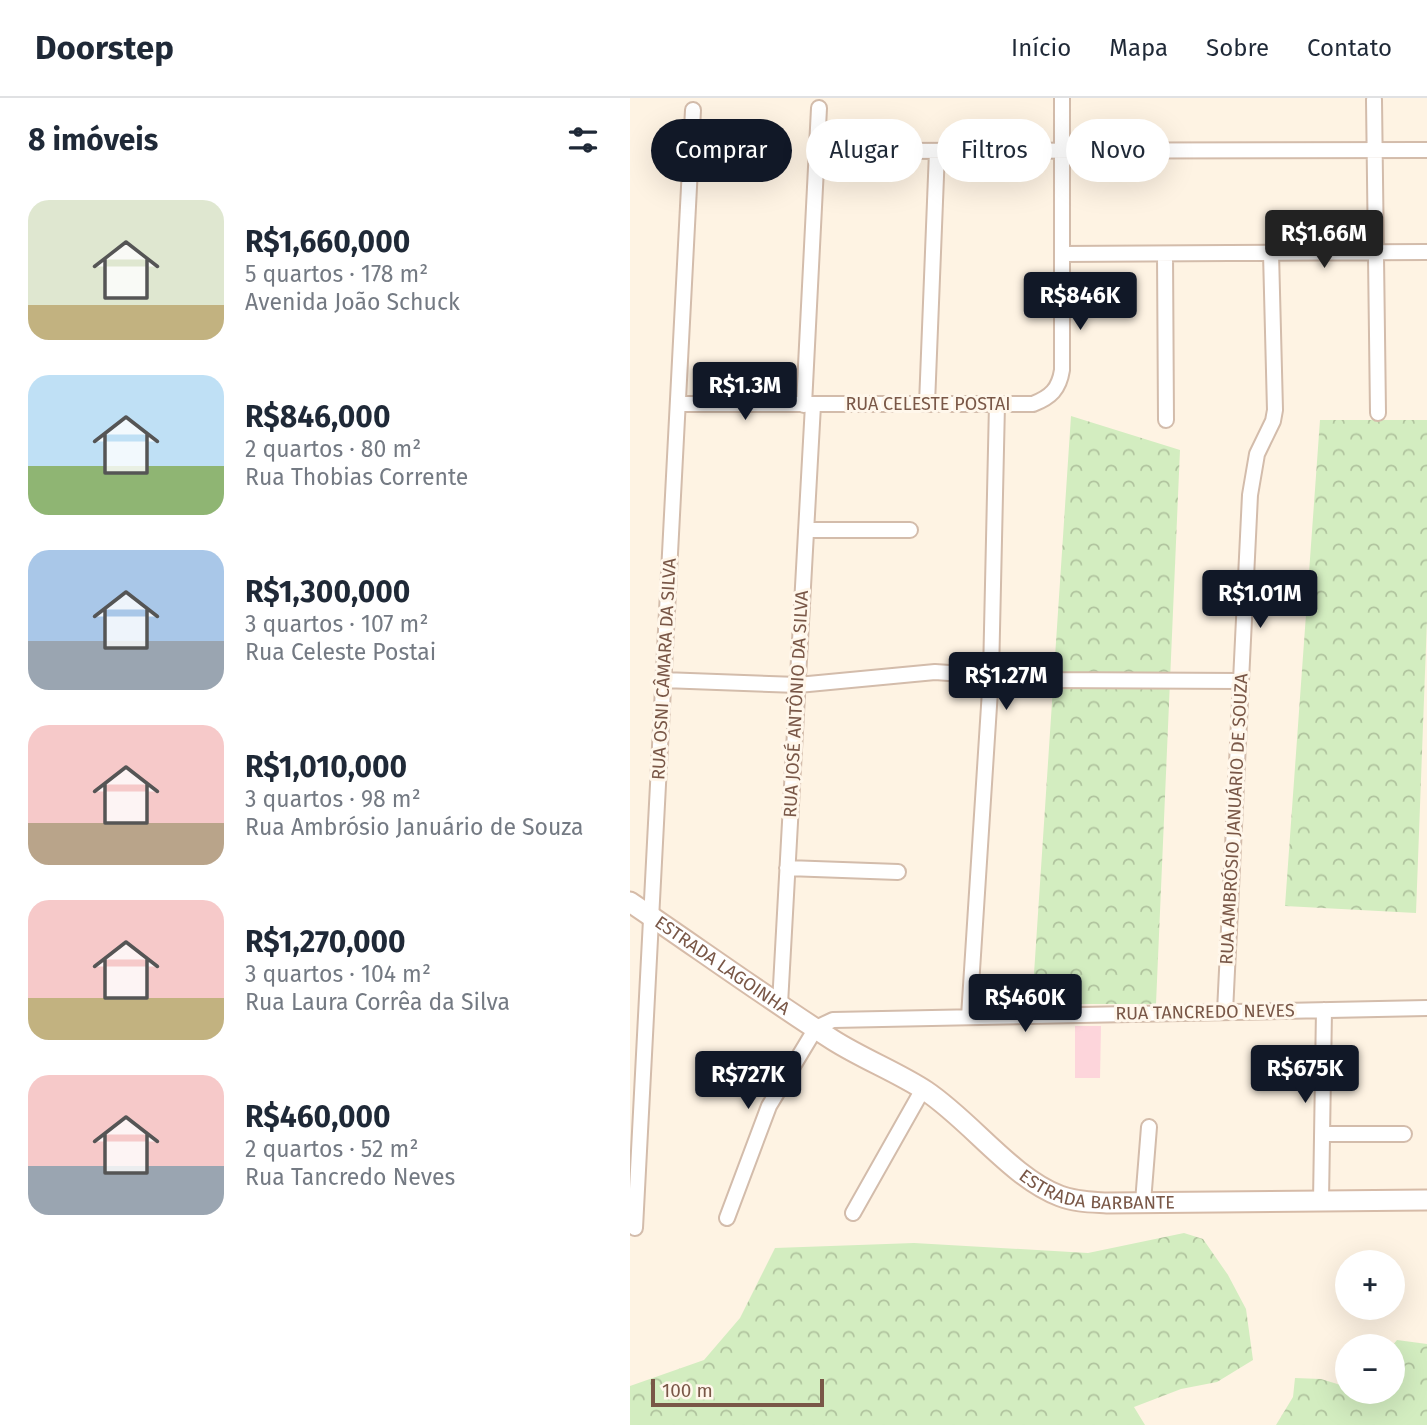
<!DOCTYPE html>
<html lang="pt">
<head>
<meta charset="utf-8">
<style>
  body { margin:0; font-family:"Fira Sans",sans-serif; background:#f6f6f7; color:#1f2937; height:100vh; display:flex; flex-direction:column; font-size:26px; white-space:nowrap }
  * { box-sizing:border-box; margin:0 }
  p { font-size:23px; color:#747a83 }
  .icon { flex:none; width:38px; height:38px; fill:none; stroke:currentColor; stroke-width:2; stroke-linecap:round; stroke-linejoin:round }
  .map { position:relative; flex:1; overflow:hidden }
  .sheet { display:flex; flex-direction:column; background:#fff; width:630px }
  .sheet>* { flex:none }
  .banner { position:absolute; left:21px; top:21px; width:665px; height:63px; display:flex; gap:14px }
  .controls { position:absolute; left:705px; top:1152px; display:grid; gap:14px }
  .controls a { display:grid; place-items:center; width:70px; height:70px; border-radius:50%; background:#fff; box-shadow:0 7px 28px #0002; font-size:35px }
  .scale { position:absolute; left:21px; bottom:18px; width:173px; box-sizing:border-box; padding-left:7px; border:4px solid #795747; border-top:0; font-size:19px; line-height:24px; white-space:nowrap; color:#795747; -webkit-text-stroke:5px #fff7eb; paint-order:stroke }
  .price { position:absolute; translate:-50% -60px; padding:0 16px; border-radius:7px; background:#111827; color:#fff; font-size:23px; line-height:46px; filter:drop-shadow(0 2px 4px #0008) }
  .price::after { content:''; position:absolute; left:50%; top:42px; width:21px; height:16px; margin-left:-10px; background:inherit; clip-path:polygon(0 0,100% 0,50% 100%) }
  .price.active { background:#222; color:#fff }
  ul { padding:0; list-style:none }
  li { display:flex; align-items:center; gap:21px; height:175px; padding:0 28px }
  li span { display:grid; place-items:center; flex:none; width:196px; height:140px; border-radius:21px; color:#555 }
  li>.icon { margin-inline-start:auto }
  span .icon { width:84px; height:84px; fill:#fffc; stroke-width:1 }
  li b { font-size:30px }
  h2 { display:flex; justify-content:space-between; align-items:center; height:84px; padding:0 28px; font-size:30px }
  .chip { padding:0 24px; border-radius:32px; background:#fff; box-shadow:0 7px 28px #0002; font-size:24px; line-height:63px }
  .chip.active { background:#111827; color:#fff }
  header { display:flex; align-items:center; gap:42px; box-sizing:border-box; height:98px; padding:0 35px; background:#fff; border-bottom:2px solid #e0e1e3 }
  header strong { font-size:33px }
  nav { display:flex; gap:38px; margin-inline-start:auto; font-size:24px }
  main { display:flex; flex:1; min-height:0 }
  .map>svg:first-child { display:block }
  .medical { fill:#fdd5db }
  .forest { fill:url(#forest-crowns) }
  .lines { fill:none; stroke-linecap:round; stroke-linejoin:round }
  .minor-casing { stroke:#d3bcab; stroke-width:18 }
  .secondary-casing { stroke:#d6bba8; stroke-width:23 }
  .minor { stroke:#fff; stroke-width:14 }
  .secondary { stroke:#fff; stroke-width:19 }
  .labels { text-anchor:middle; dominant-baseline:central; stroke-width:6; stroke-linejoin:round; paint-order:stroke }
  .street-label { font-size:18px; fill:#795747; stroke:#fff7eb }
</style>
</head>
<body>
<header>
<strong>Doorstep</strong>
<nav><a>Início</a><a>Mapa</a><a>Sobre</a><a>Contato</a></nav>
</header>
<main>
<section class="sheet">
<h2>8 imóveis<svg class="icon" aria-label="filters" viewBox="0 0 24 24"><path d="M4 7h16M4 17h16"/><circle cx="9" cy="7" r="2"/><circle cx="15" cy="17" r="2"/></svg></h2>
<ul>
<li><span style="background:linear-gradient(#dfe7d0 75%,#c2b280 0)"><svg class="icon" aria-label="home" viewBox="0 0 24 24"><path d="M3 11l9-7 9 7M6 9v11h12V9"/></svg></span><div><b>R$1,660,000</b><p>5 quartos · 178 m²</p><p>Avenida João Schuck</p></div></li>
<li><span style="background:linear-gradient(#bfe0f5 65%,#8fb573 0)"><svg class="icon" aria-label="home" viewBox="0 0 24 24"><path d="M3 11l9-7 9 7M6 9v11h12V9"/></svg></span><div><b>R$846,000</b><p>2 quartos · 80 m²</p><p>Rua Thobias Corrente</p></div></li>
<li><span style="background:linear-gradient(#a9c7e8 65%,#9aa5b1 0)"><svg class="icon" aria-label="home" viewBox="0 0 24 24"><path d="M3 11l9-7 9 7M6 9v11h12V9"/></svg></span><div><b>R$1,300,000</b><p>3 quartos · 107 m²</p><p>Rua Celeste Postai</p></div></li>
<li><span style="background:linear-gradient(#f6c9c9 70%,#b9a48a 0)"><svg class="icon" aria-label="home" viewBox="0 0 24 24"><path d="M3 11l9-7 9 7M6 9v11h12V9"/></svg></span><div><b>R$1,010,000</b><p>3 quartos · 98 m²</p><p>Rua Ambrósio Januário de Souza</p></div></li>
<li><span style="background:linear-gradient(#f6c9c9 70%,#c2b280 0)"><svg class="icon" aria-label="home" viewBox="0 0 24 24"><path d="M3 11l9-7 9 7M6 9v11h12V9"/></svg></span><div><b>R$1,270,000</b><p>3 quartos · 104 m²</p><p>Rua Laura Corrêa da Silva</p></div></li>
<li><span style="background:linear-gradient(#f6c9c9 65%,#9aa5b1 0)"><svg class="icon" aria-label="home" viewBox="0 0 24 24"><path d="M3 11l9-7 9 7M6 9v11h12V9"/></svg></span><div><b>R$460,000</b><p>2 quartos · 52 m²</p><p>Rua Tancredo Neves</p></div></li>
</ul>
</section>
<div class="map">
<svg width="797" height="1327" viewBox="0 0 797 1327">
  <defs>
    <pattern id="forest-crowns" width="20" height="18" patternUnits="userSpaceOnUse" patternTransform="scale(1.75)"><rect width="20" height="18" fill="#d3edc0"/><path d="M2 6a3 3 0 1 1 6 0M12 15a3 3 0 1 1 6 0" fill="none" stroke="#b0c39e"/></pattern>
  </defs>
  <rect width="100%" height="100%" fill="#fef3e3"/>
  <path class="medical" d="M445,928h26l-1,52h-25z"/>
  <path class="forest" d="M441,318l109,34 -24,554h-124z
    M690,322h107v199l-11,294 -131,-7z
    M554,1135l19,6 25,36 18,34 7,51 -36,22 -36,7 -47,18 11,18h-515v-39l74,-26 36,-42 35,-70 139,-5 174,10z
    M767,1242l30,4v81h-151l17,-28 2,-19 26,1 26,8 1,4h45l-1,-45z"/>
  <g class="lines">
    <defs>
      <path id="minor" d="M744,2l4,313
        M187,53l610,-1
        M432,156l365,-2
        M535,156l1,166
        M48,306h355c18,-7 26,-15 29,-34v-272
        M297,306l10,-253
        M174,307l15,-297
        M176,432h104
        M33,582l135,5 137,-13 113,8 192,1
        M157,770l111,4
        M150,906l33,-599
        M595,914l25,-517 7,-41 16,-33 2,-11 -4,-157
        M339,919l22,-342 6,-271
        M692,1036h82
        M691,1103l3,-191
        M513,1104l6,-75
        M223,1115l70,-124
        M97,1120l42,-112 47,-78 17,-8 594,-12
        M5,1130l58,-1118"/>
      <g id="secondary">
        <path id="s1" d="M0,804c68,46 134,94 203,138 30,19 64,32 93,51 45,30 86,87 134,105 15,6 31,6 47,7l320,-3"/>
      </g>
    </defs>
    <use href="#minor" class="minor-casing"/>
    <use href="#secondary" class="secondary-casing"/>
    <use href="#minor" class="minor"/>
    <use href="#secondary" class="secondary"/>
  </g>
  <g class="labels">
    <g class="street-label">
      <text x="298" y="306">RUA CELESTE POSTAI</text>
      <text transform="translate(34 571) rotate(-87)">RUA OSNI CÂMARA DA SILVA</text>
      <text transform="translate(166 606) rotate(-87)">RUA JOSÉ ANTÔNIO DA SILVA</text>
      <text transform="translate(604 721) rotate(-87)">RUA AMBRÓSIO JANUÁRIO DE SOUZA</text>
      <text stroke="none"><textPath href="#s1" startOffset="112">ESTRADA LAGOINHA</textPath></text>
      <text transform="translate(575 914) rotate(-1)">RUA TANCREDO NEVES</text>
      <text stroke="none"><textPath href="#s1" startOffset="558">ESTRADA BARBANTE</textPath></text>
    </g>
  </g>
</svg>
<div class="controls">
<a>+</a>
<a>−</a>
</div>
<div class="scale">100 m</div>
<b class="price active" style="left:694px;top:172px">R$1.66M</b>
<b class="price" style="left:450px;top:234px">R$846K</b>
<b class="price" style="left:115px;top:324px">R$1.3M</b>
<b class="price" style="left:630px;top:532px">R$1.01M</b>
<b class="price" style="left:376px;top:614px">R$1.27M</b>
<b class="price" style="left:395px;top:936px">R$460K</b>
<b class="price" style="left:675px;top:1007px">R$675K</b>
<b class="price" style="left:118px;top:1013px">R$727K</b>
<div class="banner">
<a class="chip active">Comprar</a>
<a class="chip">Alugar</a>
<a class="chip">Filtros</a>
<a class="chip">Novo</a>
</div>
</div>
</main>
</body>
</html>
